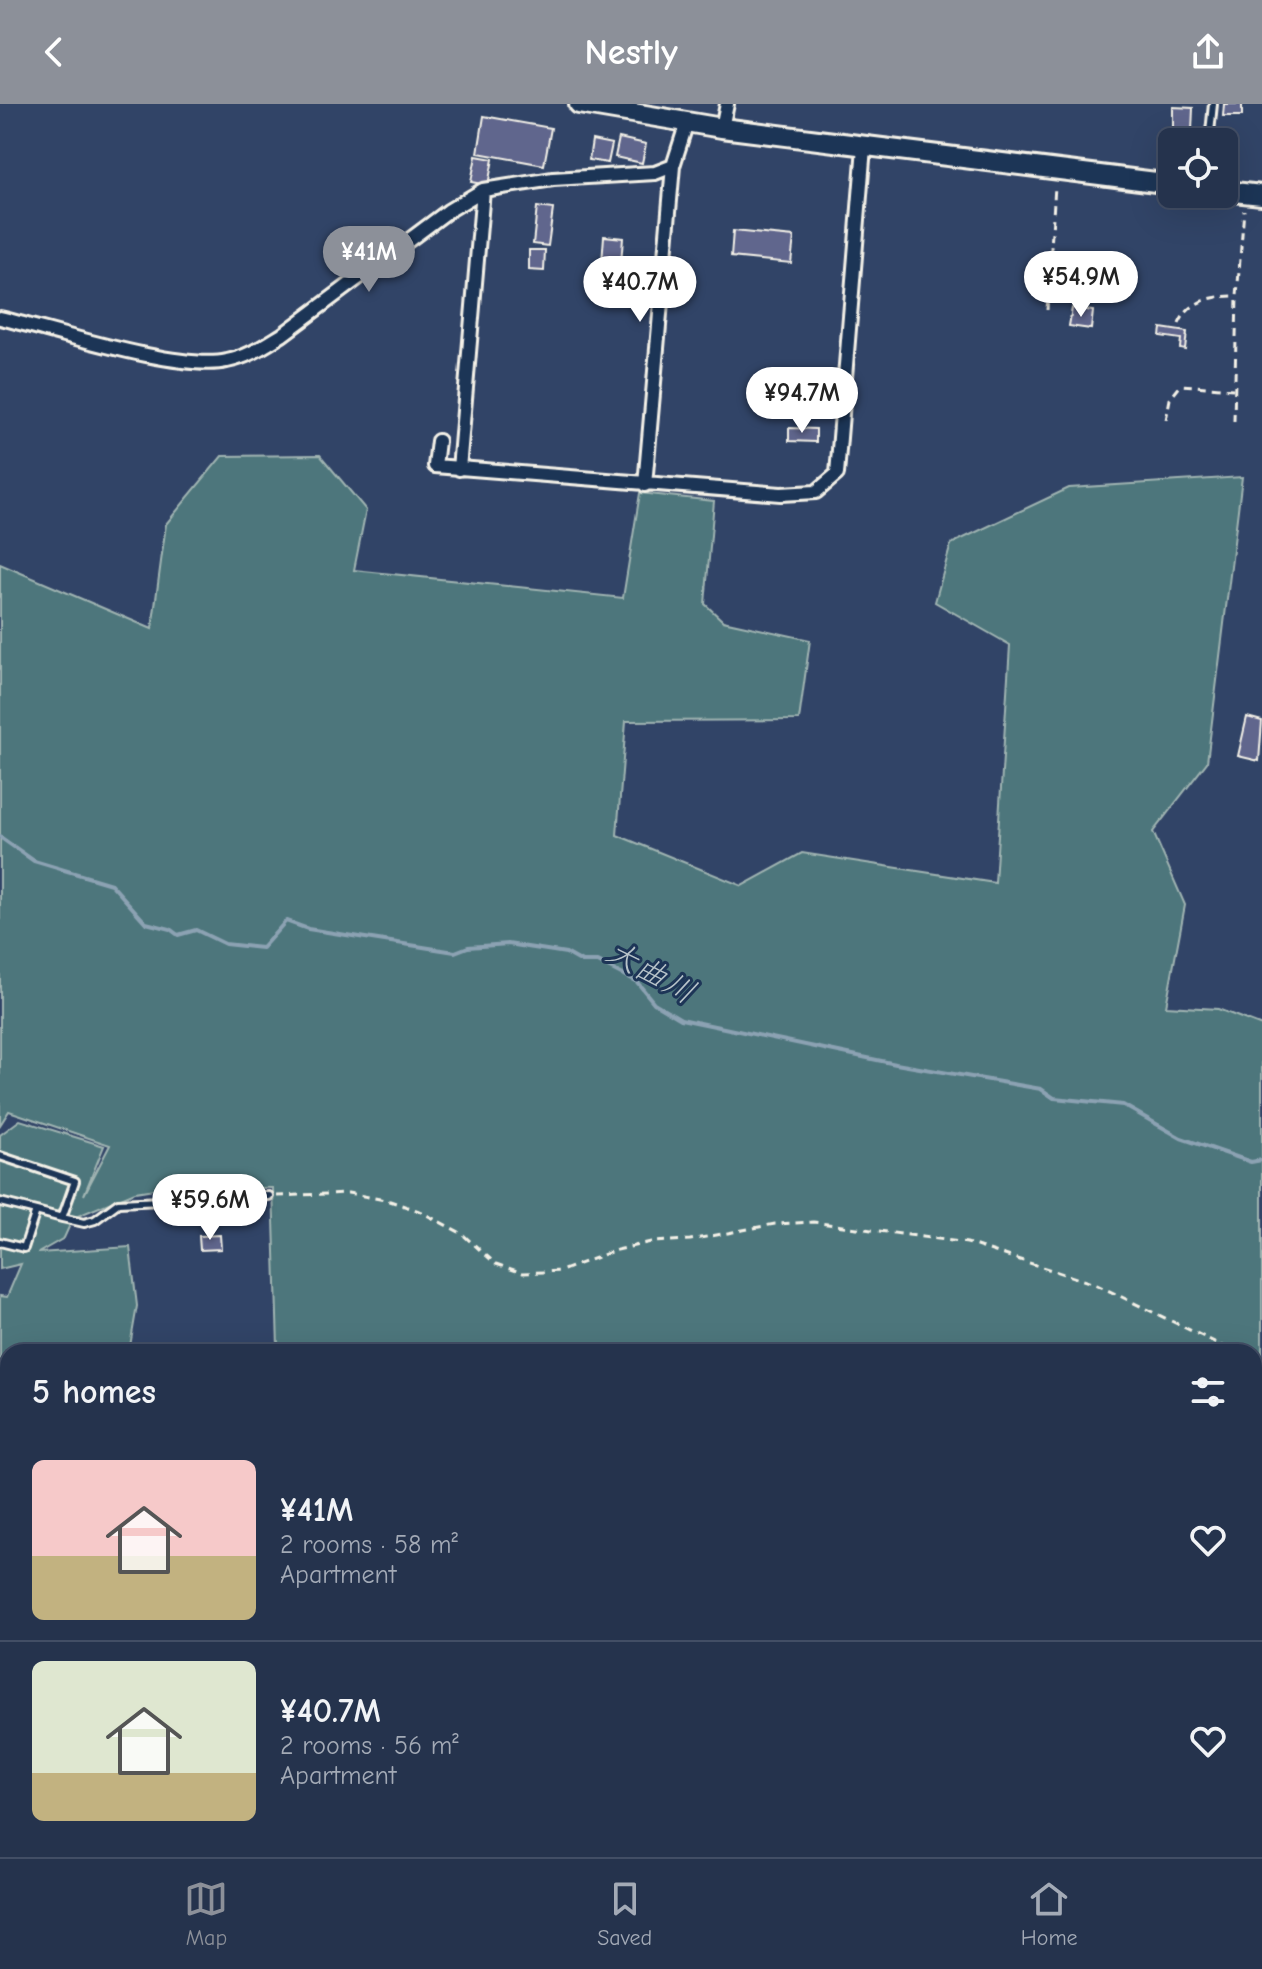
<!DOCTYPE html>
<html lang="en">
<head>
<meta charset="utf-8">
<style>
  body { margin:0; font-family:"Comic Neue","Klee One",sans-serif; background:#2d3b54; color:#f1f3f6; height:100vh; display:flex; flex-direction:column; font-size:30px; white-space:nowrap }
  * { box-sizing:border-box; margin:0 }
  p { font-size:26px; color:#a3aab6 }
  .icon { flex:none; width:44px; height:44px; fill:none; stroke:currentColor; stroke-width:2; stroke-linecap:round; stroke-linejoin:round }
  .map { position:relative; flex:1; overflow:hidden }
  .drawer { position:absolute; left:0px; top:1240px; width:1262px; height:514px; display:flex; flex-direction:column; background:#25334d; border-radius:24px 24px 0 0; box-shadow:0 8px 32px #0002,0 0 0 2px #424e65 }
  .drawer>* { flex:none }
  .buttons { position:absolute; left:1158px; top:24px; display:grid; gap:16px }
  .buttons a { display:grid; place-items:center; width:80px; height:80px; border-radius:12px; background:#25334d; box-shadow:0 8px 32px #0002,0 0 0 2px #424e65; font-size:40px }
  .price { position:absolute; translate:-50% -68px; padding:0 18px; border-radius:28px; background:#fff; color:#222; font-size:26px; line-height:52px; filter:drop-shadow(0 2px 4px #0008) }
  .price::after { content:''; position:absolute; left:50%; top:48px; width:24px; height:18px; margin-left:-12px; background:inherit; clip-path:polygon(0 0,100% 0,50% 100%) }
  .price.selected { background:#8c9099; color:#fff }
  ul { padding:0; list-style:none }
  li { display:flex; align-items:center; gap:24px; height:200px; padding:0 32px }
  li+li { border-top:2px solid #424e65 }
  li span { display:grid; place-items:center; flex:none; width:224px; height:160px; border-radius:12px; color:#555 }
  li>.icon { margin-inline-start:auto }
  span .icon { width:96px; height:96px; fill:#fffc; stroke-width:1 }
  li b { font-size:34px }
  h2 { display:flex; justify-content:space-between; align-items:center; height:96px; padding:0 32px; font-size:34px }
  header { display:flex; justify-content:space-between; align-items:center; height:104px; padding:0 32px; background:#8c9099; color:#fff; font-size:36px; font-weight:700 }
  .tab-bar { display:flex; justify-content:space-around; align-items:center; height:112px; border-top:2px solid #424e65; background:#25334d; font-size:22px; color:#a3aab6 }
  .tab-bar a { display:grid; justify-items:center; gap:4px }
  .tab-bar .selected { color:#8c9099 }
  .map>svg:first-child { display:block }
  .green { fill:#4d767b; stroke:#a0b4b2; stroke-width:2 }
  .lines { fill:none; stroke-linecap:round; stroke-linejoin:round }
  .stream { stroke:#8ca2b3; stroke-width:4 }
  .building { fill:#60668d; stroke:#f4f1e8; stroke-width:2 }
  .lane-casing { stroke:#f4f1e8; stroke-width:12 }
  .street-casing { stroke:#f4f1e8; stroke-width:18 }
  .secondary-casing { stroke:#f4f1e8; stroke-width:24 }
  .path { stroke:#f4f1e8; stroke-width:3; stroke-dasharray:8 6; stroke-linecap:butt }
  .lane { stroke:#1d3557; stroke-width:6 }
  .street { stroke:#1d3557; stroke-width:12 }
  .secondary { stroke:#1d3557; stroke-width:18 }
  .labels { text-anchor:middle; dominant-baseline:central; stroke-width:6; stroke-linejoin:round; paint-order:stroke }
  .water-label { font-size:32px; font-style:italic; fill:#b7c3c9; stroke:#1d3557 }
</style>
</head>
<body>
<header><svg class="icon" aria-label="back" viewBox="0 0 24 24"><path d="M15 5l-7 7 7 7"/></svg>Nestly<svg class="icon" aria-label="share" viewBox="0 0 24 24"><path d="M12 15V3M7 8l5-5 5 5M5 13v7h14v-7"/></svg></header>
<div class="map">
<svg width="1262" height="1753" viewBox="0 0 1262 1753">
  <rect width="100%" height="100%" fill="#314467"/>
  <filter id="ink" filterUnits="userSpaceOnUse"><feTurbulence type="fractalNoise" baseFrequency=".0125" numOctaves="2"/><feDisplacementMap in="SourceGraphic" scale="16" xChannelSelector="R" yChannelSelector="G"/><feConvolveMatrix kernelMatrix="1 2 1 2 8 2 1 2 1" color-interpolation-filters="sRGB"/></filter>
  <g filter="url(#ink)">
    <path class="green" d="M320,351l46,55 -12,60 269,28 17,-105 74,8 -9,103 18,17 87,19 -11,80 -173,1 -9,114 125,51 60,-33 193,30 15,-238 -75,-43 16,-58 118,-56 173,-11 -35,285 -54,70 32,73 -19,101 52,3 44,17v824l-8,-3v-495h-1002l26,-5 -5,-159 -106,-1 -32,5 -62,26 -9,20 -26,15 92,-6 7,59 -8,46h-121v498h601l1,7h-610v-561l7,1 14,-33 -21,5v-134l20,-15 84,26 -20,49 26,-50 -101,-34 -9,14v-561l152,65 14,-105 56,-68z
      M847,1746h224c-49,7 -174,7 -224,0z"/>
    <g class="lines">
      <path class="stream" d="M0,733l34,24 77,23 35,39 24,6 8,6 18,-5 29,14 37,4 24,-27 22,8 147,23 13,-5 40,-3 58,9 16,9h16l39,20 17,21 27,16 215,45 145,25 13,9 69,7 58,33 70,24 11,-2"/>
    </g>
    <path class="building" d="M1224,0h18v12h-19z
      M1173,3l20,1 -1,23h-19z
      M484,12l67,12 -7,37 -66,-12z
      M619,34l27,6 -4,19 -27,-6z
      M1171,35l20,3h-19v24l-11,-1 1,-18 8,1z
      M592,36l20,4 -4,19 -19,-3z
      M476,52l17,3 -5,26 -17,-3z
      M537,103l16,2 -5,37 -15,-2z
      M733,127l61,6 -3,26 -60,-6z
      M604,132l19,2 -2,26 -19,-1z
      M529,146h16l-1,21 -15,-1z
      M1072,204l21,3 -2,18 -22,-3z
      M1161,224l26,4 -2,17 -5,-1 1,-9 -21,-3z
      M789,324l27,1v13l-27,-1z
      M1247,613l15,4 -3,40 -21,-5z
      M220,1131l1,14 -21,1 -1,-14z"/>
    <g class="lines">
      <defs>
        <path id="lane" d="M1209,38l4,-38
          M0,1052l75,25 -13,37 -26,-7 -12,37 -24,-6
          M0,1098l36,9
          M62,1114l22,5 11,-3 23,-17 151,-7"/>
        <path id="street" d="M722,24l5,-24
          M0,214c52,12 180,54 227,43 21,-4 37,-15 55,-26l166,-124 35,-21 70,-11 102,-6 18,-7 14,-44
          M438,337l-3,25 346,28 35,-2 21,-18 27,-327
          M459,365l24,-279
          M645,381l28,-319"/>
        <path id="secondary" d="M579,0l143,24 450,56
          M1224,87l38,4"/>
      </defs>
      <use href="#lane" class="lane-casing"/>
      <use href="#street" class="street-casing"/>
      <use href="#secondary" class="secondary-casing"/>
      <path class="path" d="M1047,206l8,-124
        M1179,220c10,-23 32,-28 56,-28
        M1166,316l4,-21 11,-14 52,4
        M1234,317l3,-125 7,-86
        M277,1092l71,-3 42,8 29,10 42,22 35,31 27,9 38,-2 52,-20 38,-9 39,-2 85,-16 38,-2 154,21 128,41 140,68
        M1254,1258l8,4"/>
      <use href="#lane" class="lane"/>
      <use href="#street" class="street"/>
      <use href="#secondary" class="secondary"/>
    </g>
  </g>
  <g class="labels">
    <g class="water-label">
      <text transform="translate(651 868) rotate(29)">大曲川</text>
    </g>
  </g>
</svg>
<div class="buttons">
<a><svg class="icon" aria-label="locate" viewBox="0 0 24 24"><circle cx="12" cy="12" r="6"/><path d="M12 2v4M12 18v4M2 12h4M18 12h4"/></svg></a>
</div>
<b class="price selected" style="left:369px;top:190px">¥41M</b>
<b class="price" style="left:1081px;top:215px">¥54.9M</b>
<b class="price" style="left:640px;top:220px">¥40.7M</b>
<b class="price" style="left:802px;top:331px">¥94.7M</b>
<b class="price" style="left:210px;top:1138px">¥59.6M</b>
<section class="drawer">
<h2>5 homes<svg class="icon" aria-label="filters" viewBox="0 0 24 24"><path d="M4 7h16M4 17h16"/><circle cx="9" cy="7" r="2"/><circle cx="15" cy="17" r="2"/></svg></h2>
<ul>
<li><span style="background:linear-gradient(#f6c9c9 60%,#c2b280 0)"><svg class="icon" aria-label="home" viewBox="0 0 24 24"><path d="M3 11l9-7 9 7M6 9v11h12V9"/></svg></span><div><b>¥41M</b><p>2 rooms · 58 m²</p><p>Apartment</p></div><svg class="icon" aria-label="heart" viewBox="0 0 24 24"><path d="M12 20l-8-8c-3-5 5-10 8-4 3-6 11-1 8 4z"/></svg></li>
<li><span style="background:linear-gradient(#dfe7d0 70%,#c2b280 0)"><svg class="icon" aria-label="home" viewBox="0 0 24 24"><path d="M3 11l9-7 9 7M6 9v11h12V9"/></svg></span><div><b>¥40.7M</b><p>2 rooms · 56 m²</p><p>Apartment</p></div><svg class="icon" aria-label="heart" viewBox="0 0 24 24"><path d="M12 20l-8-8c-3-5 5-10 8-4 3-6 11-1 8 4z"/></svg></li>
</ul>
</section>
</div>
<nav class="tab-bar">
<a class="selected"><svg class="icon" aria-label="map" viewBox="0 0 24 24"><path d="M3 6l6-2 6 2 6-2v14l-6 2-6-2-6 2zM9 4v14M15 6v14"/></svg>Map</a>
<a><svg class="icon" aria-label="saved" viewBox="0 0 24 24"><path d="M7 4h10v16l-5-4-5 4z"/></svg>Saved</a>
<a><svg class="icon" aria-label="home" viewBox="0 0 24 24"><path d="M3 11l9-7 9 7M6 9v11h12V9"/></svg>Home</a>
</nav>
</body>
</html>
